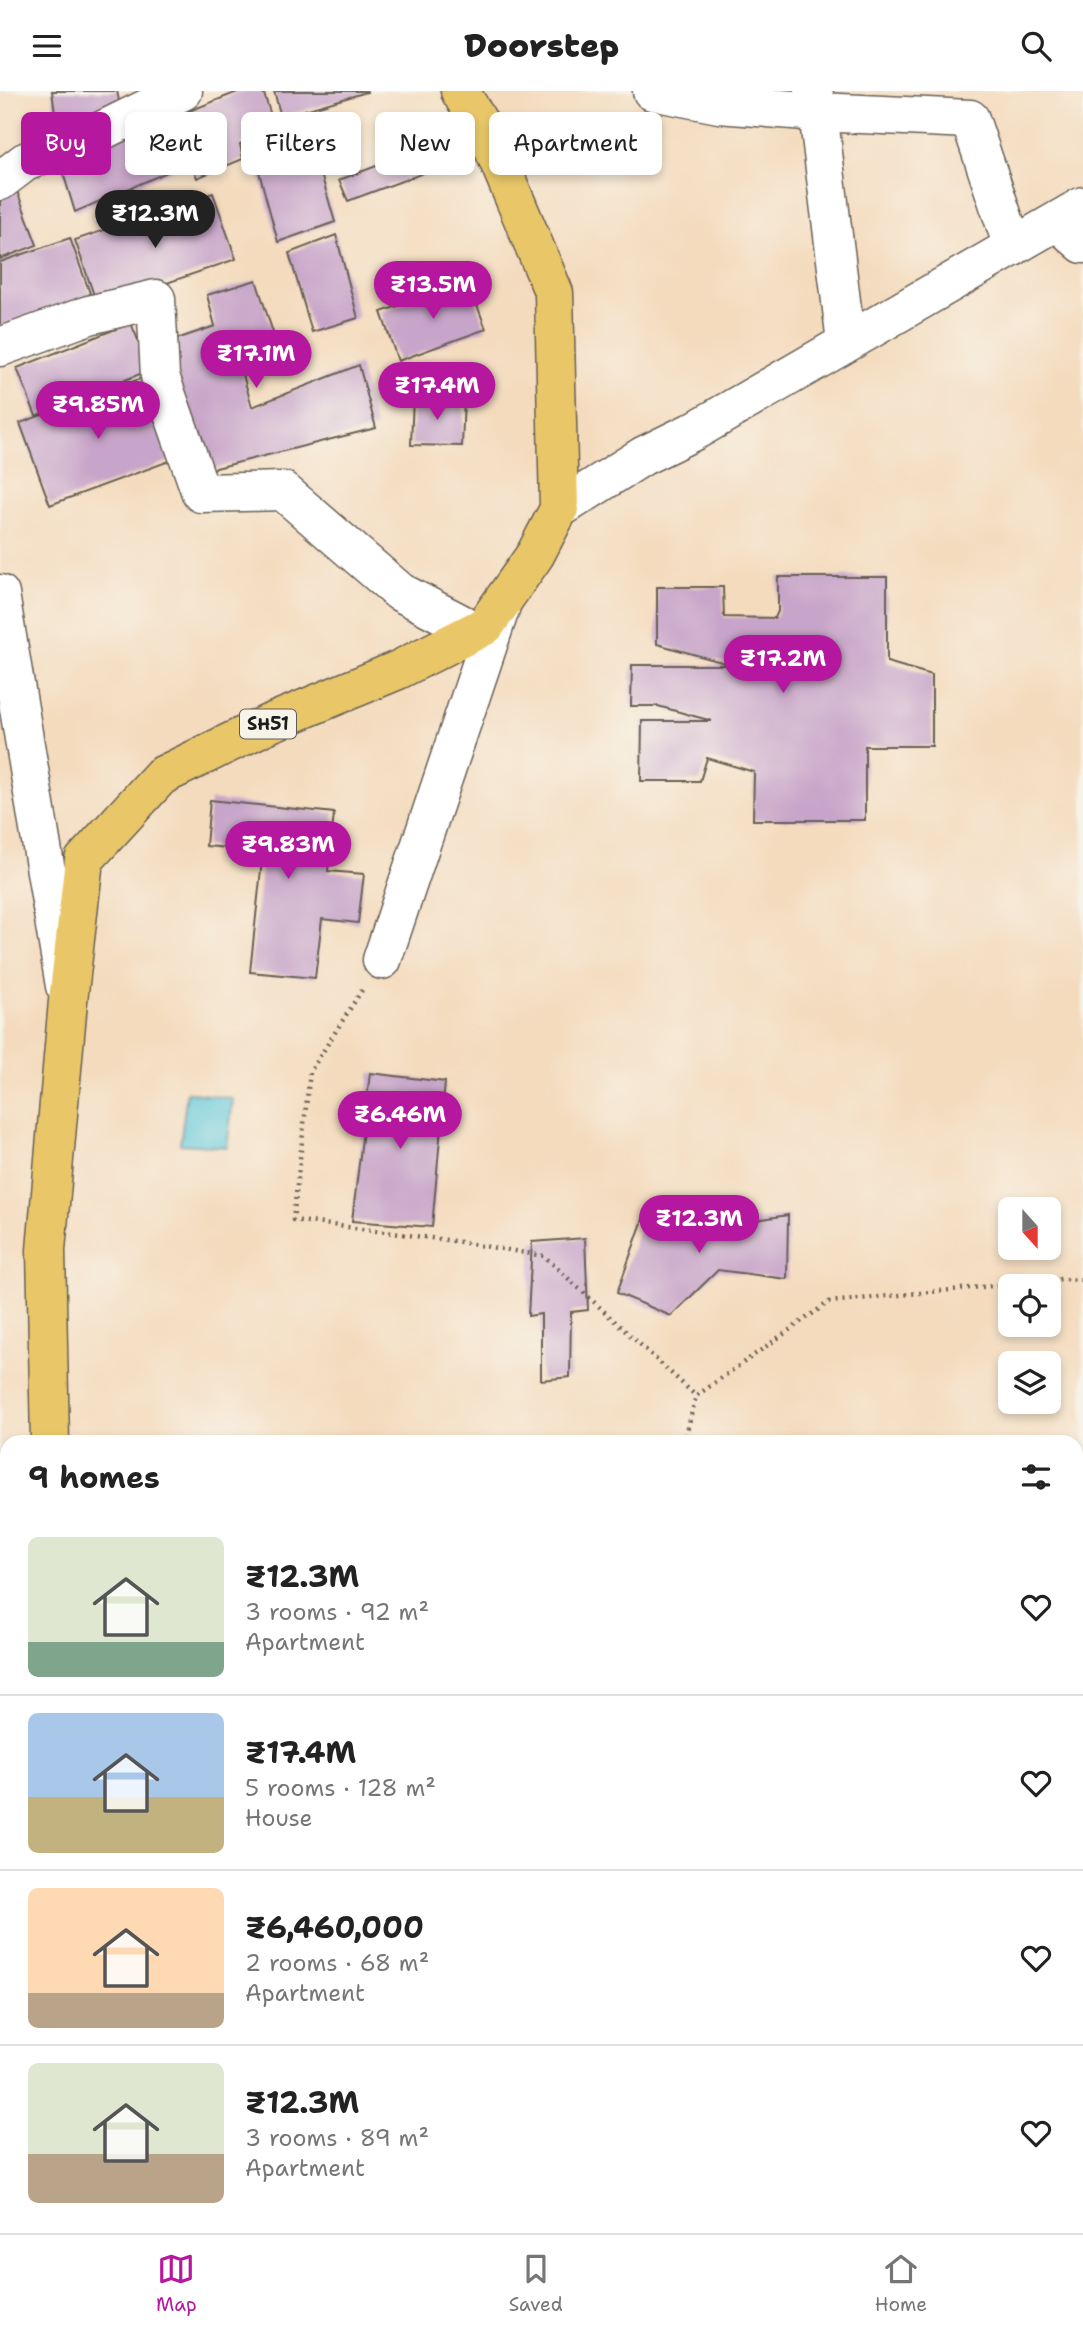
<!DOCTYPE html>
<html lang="en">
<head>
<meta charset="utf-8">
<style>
  body { margin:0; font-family:"Shantell Sans",sans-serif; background:#f6f6f6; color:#222; height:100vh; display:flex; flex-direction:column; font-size:26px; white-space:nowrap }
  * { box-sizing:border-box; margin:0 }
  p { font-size:23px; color:#767676 }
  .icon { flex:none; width:38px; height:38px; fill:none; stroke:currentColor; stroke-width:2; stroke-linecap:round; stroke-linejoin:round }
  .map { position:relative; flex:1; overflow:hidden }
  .sheet { position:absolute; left:0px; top:1344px; width:1083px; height:798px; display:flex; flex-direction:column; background:#fff; border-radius:21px 21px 0 0; box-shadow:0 4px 10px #0003 }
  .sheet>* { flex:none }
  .guide { position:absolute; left:21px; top:21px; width:700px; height:63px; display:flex; gap:14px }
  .needle { width:46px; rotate:159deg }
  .controls { position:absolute; left:998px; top:1106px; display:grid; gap:14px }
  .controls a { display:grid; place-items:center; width:63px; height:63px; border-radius:10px; background:#fff; box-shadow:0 4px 10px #0003; font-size:35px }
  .price { position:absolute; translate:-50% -60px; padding:0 16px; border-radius:24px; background:#b5179e; color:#fff; font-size:23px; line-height:46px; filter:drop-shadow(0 2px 4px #0008) }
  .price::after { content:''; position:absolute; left:50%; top:42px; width:21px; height:16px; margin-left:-10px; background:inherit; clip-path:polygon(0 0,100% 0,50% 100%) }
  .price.selected { background:#222; color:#fff }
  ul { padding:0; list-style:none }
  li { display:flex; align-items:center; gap:21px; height:175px; padding:0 28px }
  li+li { border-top:2px solid #e0e0e0 }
  li span { display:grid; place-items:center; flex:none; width:196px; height:140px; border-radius:10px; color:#555 }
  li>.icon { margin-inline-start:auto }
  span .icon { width:84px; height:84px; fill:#fffc; stroke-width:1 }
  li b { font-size:30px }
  h2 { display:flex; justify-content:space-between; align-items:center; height:84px; padding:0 28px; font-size:30px }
  .chip { padding:0 24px; border-radius:10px; background:#fff; box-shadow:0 4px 10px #0003; font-size:24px; line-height:63px }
  .chip.selected { background:#b5179e; color:#fff }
  header { display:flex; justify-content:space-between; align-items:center; height:91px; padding:0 28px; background:#fff; font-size:32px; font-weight:800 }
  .tab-bar { display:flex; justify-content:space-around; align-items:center; height:98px; border-top:2px solid #e0e0e0; background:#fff; font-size:19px; color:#767676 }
  .tab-bar a { display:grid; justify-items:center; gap:4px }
  .tab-bar .selected { color:#b5179e }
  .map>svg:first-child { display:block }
  .water { fill:#5fc8dc; stroke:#3e727c; stroke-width:2 }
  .building { fill:#c7a4c9 }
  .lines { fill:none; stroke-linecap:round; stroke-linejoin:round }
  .minor-casing { stroke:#685f55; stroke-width:41 }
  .major-casing { stroke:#685f55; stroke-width:41 }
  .path { stroke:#685f55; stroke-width:4.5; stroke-dasharray:2 5; stroke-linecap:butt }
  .minor { stroke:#fff; stroke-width:38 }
  .major { stroke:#e9c769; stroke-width:38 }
  .labels { text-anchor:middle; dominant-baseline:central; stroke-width:7; stroke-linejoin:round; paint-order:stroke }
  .shield { fill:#f7f3e8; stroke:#5e5c59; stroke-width:2 }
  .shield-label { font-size:18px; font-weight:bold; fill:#1c1c1c }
</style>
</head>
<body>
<header><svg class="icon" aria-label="menu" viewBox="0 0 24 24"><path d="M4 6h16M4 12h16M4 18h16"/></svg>Doorstep<svg class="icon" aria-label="search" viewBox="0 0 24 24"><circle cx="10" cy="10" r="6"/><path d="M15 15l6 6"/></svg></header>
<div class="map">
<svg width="1083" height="2142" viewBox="0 0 1083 2142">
  <rect width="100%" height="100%" fill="#f7f3e8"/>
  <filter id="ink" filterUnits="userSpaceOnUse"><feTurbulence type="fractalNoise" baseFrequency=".0143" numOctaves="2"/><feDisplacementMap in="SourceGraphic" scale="14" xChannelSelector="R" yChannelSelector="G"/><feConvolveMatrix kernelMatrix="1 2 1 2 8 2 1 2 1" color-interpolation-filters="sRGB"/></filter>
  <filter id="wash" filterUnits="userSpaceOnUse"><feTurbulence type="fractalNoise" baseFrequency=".00686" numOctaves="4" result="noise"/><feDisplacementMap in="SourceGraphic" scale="28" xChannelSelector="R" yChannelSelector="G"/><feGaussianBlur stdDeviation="1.57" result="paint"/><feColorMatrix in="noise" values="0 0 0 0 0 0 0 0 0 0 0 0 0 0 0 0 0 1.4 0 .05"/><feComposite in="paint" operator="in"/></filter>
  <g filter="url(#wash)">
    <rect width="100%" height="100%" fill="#f4dbbe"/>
    <path class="water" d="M187,1001l46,7 -6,48 -47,-3z"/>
    <g id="blocks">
      <path class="building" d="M52,0h65l4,20 -64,18z
        M240,0h23l13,40 -36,13 3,15 -46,19 -23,-61z
        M274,0h93v1l-86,25z
        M160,22l19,54 -104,45 -17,-56z
        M419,59l10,21 -81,30 -9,-21z
        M315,62l20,69 -57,20 -19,-70z
        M17,100l20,54 -37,14v-62z
        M213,102l23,66 -138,48 -23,-67z
        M336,144l22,83 -46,14 -23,-79z
        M70,147l25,69 -95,30v-75z
        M256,189l20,62 -38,15 14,50 107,-42 17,63 -172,43 -39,-128 50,-17 -8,-31z
        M468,190l18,48 -88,32 -17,-49z
        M131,232l19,47 -114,46 -19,-48z
        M145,286l30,82 -125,46 -30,-82z
        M413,306l51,2 -2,47 -51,-1z
        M778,486h109v85l45,13v71h-67v74h-112l1,-48 -47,-14 -7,23h-59l1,-60h70l-54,-15h-27l1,-41h100l-75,-21v-57h66l1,30 51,1 3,-7z
        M210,709l124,13 -6,58 36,3 -6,49 -36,-4 -7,59 -65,-6 13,-121 -57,-5z
        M370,982l75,9 -13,145 -80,-6z
        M647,1117l70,4v14l71,-11 -1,64 -69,-9 -47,46 -54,-23z
        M585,1147l3,72 -17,2 -1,65 -29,3v-66l-13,2 4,-74z
        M1083,1581v122l-7,2v-122z
        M1083,1801v83l-7,2v-83z"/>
    </g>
  </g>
  <g filter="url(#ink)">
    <use href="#blocks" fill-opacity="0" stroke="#685f55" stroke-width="2"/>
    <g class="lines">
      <defs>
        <path id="minor" d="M652,0l67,13 99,8 152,7 43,128
          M813,0l5,21 28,230
          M0,90l25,-19 70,-28 88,-43
          M1058,131l25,22
          M0,256l89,-32 67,-16 4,77 41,117 82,-2 117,101 75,39
          M559,418l84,-53 53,-26 387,-224
          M0,503l65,392
          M382,869l119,-354"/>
        <path id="major" d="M50,1351l-4,-192 22,-249 16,-141 77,-84 107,-52 130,-54 87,-44 50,-71 24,-46 -5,-216 -62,-148 -32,-54
          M30,2142l4,-7"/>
      </defs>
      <use href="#minor" class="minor-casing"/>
      <use href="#major" class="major-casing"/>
      <path class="path" d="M362,899l-52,82 -17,148 161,21 90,15 152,140
        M684,1351l12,-46 133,-94 233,-23 21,1
        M1076,1951l7,-2"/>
      <use href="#minor" class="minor"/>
      <use href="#major" class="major"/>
    </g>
  </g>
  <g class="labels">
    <rect class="shield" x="240" y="618.5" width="56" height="29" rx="5"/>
    <g class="shield-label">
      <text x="268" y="633">SH51</text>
    </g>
  </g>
</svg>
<div class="controls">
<a><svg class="needle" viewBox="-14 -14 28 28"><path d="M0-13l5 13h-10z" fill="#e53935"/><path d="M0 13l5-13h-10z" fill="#767676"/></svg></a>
<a><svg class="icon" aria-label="locate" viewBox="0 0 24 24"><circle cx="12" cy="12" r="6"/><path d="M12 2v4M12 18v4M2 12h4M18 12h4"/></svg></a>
<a><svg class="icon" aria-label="layers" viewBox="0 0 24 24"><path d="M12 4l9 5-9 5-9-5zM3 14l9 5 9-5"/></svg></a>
</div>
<b class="price selected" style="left:155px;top:159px">₹12.3M</b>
<b class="price" style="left:433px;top:230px">₹13.5M</b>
<b class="price" style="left:256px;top:299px">₹17.1M</b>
<b class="price" style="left:437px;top:331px">₹17.4M</b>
<b class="price" style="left:98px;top:350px">₹9.85M</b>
<b class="price" style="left:783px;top:604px">₹17.2M</b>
<b class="price" style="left:288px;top:790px">₹9.83M</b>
<b class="price" style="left:400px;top:1060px">₹6.46M</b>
<b class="price" style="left:699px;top:1164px">₹12.3M</b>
<div class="guide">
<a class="chip selected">Buy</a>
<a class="chip">Rent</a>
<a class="chip">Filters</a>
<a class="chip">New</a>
<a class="chip">Apartment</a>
</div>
<section class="sheet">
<h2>9 homes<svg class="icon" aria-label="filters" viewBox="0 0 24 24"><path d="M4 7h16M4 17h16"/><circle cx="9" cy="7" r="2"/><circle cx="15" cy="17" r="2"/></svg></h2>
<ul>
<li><span style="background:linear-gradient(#dfe7d0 75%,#7fa58c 0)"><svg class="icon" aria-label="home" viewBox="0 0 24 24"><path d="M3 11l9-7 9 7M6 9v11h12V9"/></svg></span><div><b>₹12.3M</b><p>3 rooms · 92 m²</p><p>Apartment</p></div><svg class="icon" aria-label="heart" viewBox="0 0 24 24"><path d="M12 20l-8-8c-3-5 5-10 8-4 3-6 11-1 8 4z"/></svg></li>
<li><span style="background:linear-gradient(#a9c7e8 60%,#c2b280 0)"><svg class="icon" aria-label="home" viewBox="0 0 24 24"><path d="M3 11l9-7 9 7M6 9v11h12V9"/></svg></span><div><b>₹17.4M</b><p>5 rooms · 128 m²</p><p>House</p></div><svg class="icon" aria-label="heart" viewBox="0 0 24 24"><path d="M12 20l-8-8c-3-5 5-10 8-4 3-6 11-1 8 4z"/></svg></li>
<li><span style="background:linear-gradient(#ffd9b3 75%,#b9a48a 0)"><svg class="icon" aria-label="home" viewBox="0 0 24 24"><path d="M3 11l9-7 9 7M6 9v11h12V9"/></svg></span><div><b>₹6,460,000</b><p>2 rooms · 68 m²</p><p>Apartment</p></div><svg class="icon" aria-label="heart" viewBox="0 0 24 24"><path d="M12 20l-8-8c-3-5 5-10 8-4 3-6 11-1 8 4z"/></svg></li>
<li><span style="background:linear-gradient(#dfe7d0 65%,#b9a48a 0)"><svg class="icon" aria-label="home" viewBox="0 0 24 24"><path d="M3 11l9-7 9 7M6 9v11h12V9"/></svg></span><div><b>₹12.3M</b><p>3 rooms · 89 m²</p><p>Apartment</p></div><svg class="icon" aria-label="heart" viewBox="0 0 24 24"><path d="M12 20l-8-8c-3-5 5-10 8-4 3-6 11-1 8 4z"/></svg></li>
</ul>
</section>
</div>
<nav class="tab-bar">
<a class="selected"><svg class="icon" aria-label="map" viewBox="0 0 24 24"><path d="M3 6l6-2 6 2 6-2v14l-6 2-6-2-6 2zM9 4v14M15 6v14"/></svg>Map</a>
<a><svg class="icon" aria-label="saved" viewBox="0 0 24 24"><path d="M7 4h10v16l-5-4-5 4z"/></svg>Saved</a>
<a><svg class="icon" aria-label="home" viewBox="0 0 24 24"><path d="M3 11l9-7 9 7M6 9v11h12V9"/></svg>Home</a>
</nav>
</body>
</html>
